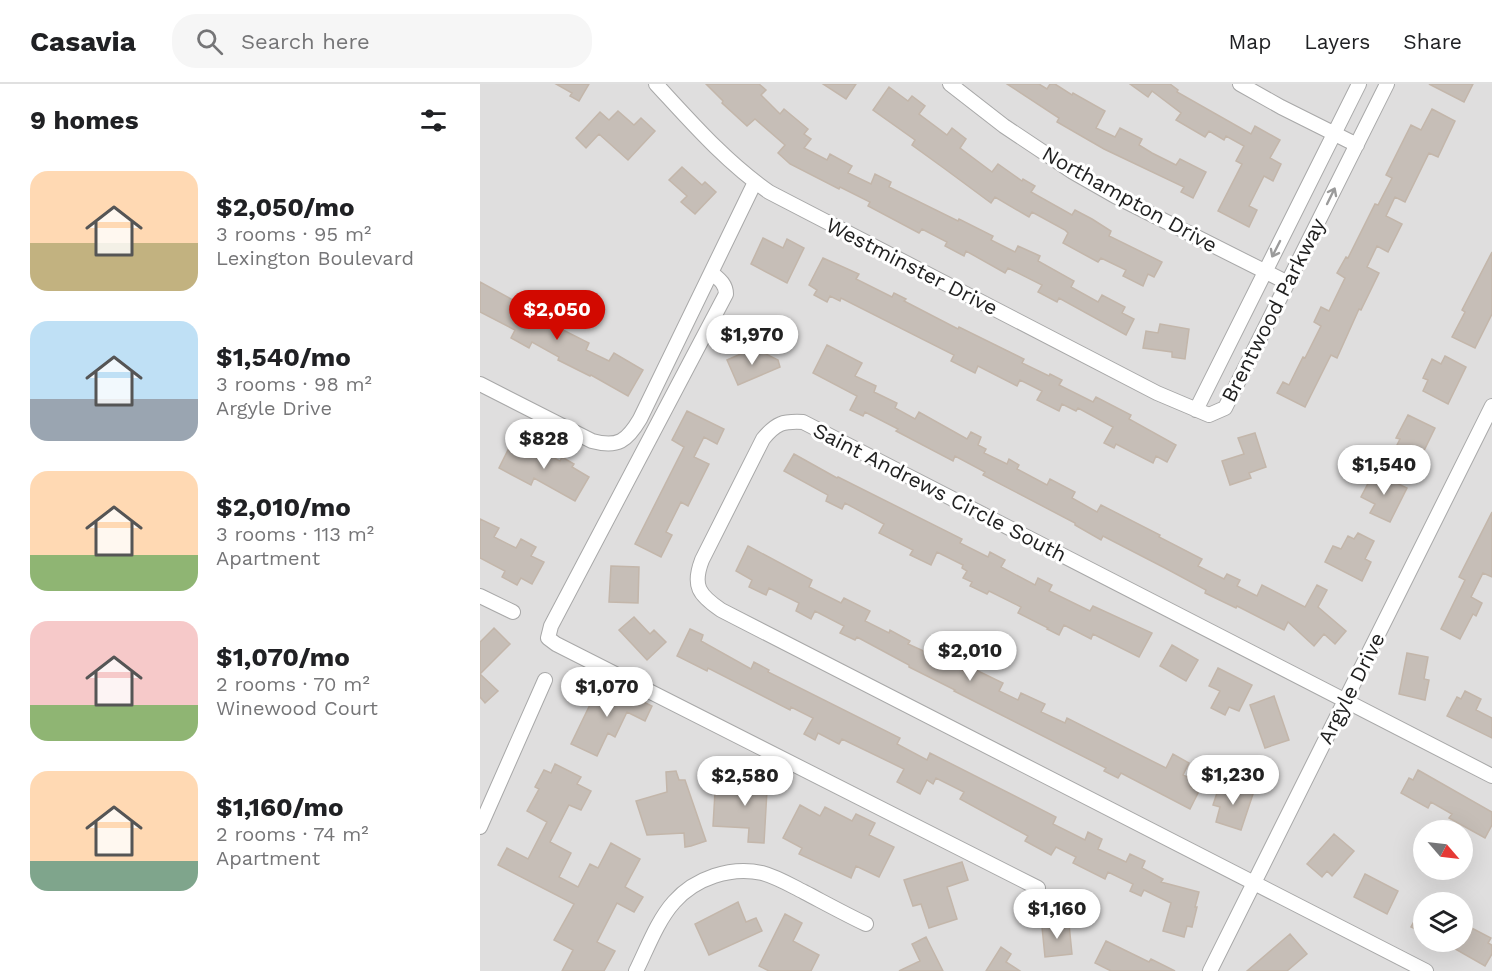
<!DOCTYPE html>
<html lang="en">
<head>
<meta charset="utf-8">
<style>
  body { margin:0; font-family:"Work Sans",sans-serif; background:#f6f6f6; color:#202124; height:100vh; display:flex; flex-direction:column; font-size:22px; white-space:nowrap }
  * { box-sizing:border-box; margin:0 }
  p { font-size:20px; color:#757577 }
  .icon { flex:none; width:33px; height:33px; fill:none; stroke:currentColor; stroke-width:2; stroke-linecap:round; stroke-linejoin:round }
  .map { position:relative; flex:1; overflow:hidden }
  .drawer { display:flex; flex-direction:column; background:#fff; width:480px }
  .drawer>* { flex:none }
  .needle { width:39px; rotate:118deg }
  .controls { position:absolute; left:933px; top:736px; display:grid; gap:12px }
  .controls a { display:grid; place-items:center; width:60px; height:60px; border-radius:50%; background:#fff; box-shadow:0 6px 24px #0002; font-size:30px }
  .price { position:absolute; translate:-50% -51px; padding:0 14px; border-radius:21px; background:#fff; color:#222; font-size:20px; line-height:39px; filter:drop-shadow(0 2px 3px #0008) }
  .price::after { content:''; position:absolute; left:50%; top:36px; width:18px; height:14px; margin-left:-9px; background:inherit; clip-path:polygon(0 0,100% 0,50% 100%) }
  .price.selected { background:#d20900; color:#fff }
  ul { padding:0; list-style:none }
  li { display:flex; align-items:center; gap:18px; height:150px; padding:0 30px }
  li span { display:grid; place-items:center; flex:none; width:168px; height:120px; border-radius:18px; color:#555 }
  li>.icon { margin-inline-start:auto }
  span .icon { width:72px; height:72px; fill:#fffc; stroke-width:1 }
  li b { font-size:26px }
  h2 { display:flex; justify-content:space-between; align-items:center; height:72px; padding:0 30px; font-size:26px }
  header { display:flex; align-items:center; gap:36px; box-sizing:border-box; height:84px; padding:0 30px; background:#fff; border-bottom:2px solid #e0e0e0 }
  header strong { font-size:28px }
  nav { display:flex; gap:33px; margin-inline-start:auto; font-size:21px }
  .search { width:420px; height:54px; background:#f6f6f6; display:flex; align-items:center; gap:15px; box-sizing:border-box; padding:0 21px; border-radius:24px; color:#757577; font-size:22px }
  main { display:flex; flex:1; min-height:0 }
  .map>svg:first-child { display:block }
  .residential { fill:#dfdede; fill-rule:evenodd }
  .building { fill:#c6beb7; stroke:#c3b6aa; stroke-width:1.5 }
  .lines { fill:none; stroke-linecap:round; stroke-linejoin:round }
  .minor-casing { stroke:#a8a8a8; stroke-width:16 }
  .minor { stroke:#fff; stroke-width:14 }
  .oneway { stroke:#9b9b9b }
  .labels { text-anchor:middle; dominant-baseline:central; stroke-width:6; stroke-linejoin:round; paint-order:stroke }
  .street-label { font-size:21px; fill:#212121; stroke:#fff }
</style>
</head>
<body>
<header>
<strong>Casavia</strong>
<div class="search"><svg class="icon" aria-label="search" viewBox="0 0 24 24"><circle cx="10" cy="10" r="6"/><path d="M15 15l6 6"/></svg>Search here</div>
<nav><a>Map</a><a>Layers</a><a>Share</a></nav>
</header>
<main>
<section class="drawer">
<h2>9 homes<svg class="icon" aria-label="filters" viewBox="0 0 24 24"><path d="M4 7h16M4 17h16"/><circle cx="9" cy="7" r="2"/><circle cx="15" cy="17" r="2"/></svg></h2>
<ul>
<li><span style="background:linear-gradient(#ffd9b3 60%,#c2b280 0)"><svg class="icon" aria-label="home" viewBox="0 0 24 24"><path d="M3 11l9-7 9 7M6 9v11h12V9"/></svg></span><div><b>$2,050/mo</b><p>3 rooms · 95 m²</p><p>Lexington Boulevard</p></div></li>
<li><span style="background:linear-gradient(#bfe0f5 65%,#9aa5b1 0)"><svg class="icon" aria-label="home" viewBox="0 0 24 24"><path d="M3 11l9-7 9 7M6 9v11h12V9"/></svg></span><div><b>$1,540/mo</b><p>3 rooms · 98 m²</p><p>Argyle Drive</p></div></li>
<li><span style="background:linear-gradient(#ffd9b3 70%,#8fb573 0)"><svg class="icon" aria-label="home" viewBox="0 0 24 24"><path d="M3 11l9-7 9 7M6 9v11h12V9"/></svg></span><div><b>$2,010/mo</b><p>3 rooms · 113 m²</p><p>Apartment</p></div></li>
<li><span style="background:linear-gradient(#f6c9c9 70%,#8fb573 0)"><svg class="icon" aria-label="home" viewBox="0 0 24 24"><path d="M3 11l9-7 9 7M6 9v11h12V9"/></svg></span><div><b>$1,070/mo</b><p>2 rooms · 70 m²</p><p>Winewood Court</p></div></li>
<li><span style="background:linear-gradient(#ffd9b3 75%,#7fa58c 0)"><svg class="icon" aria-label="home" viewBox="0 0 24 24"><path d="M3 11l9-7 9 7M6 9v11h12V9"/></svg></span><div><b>$1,160/mo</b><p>2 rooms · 74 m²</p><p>Apartment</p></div></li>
</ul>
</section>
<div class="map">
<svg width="1012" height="887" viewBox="0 0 1012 887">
  <rect width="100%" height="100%" fill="#f1efe8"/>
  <path class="residential" d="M0,0h1012v887h-1012zM944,747h38v39h-38zM944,819h38v39h-38z"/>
  <path class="building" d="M76,0h33l-10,17 -9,-5 2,-3z
    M226,0h53l7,6 -5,5 19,19 4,-5 24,20 -4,5 7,5 -7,9 23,12 3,-6 22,12 -4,7 23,11 4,-10 16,8 -2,5 69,34 1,-2 34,17 -2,4 24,12 3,-6 22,10 -2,5 36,20 -3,6 27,15 4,-7 23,12 -3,6 12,6 -8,16 -67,-37 -2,4 -19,-10 4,-7 -34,-17 -3,5 -39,-22 -2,5 -19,-10 2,-4 -25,-13 -3,4 -51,-27 2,-4 -30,-15 -1,2 -49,-25 -12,-11 7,-8 -30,-26 -8,7 -25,-23 1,-2z
    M343,0h33l-10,15z
    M527,0h32l8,5 3,-5h5l17,11 1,-2 32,18 -9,17 19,9 5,-9 22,11 -3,6 13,8 24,12 4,-6 26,13 -13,26 -12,-6 3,-5 -80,-38 -47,-27 2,-4z
    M650,0h40l8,6 -1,2 74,42 4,-8 25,14 -10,18 11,6 -8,17 -9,-5 -15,30 8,4 -8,17 -31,-16 24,-47 -6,-3 8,-15 -18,-10 -2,4 -15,-9 -4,6 -29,-17 5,-7 -29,-22 -4,6z
    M949,0h44l-9,18z
    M409,3l19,14 4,-5 13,10 -6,8 28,21 5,-7 14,11 -6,9 32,24 6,-8 24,17 1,-2 12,7 -4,6 41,23 3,-5 17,9 19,12 -2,5 53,26 -8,15 -6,-3 -5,12 -20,-10 3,-6 -25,-12 -3,4 -35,-19 5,-10 -3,-3 -33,-18 -3,5 -34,-20 -4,6 -46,-34 -33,-24 3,-5 -42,-30z
    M952,25l23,12 -17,36 -9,-4 -24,49 -10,-5 -9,19 16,8 -14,28 -11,-6 -10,21 12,6 -18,37 -2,-1 -22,49 -6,-3 -26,52 -28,-14 6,-11 6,3 14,-28 2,1 16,-32 -7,-4 7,-15 8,4 16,-33 -8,-5 9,-16 2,1 27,-54 3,1 14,-27 -6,-3 25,-50 10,5z
    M138,27l16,14 7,-7 14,13 -27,29 -29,-26 -13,14 -10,-10 24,-26 9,8z
    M202,83l20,18 3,-3 11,10 -21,22 -14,-12 6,-6 -18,-16z
    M283,154l20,10 4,-9 17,9 -17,35 -36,-19z
    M1012,168v62l-17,34 -23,-11 13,-25 -3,-2z
    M343,174l36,16 -3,5 36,18 2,-4 12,6 -2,2 54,28 1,-2 65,32 -2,4 27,13 1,-2 12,6 -3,5 34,17 3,-5 35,18 -2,4 47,26 -9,17 -11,-6 -3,7 -37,-19 -2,4 -10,-5 9,-16 -35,-19 -2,3 -14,-7 -3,7 -22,-11 5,-9 -22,-11 -3,6 -39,-20 -3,7 -24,-12 3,-6 -113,-57 -1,3 -10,-5 -3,6 -13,-7 3,-5 -8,-5z
    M0,198l82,45 -1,2 28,14 -3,7 23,11 5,-8 29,17 -15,26 -37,-21 -1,1 -32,-16 1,-3 -27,-15 -3,6 -18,-10 4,-8 -35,-18z
    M680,240l29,5 -4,30 -13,-2v-5l-29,-4 3,-17 12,2z
    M347,261l35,18 -7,13 21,10 -2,6 23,11 -2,5 20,11 4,-7 48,27 4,-7 10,5 -3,8 8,4 -2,4 23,11 2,-5 10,6 -2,4 30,16 3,-6 25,13 -3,6 25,14 4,-7 59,30 -1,2 43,22 -4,7 26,13 3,-5 13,6 -3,6 20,10 5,-11 43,22 12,-22 10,5 -9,17 28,24 -11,13 -11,-10 -10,12 -26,-24 -4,8 -47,-24 -1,2 -31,-15 1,-3 -41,-22 -62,-32 -2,4 -26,-15v-2l-92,-48 2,-3 -30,-16 -2,5 -57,-30 2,-2 -33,-17 -2,4 -13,-6 7,-14 -44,-23z
    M270,266l2,5 8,-4 18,9 2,7 -42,18 -11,-25z
    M965,272l21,11 -18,37 -25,-13 5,-11 -5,-2 9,-19 9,5z
    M207,327l37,18 -7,15 -13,-7 -10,20 15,7 -21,42 -7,-4 -15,30 6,3 -11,22 -26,-13 49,-97 -12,-7z
    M928,331l27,13 -18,37 -24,-12 7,-14 -4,-1z
    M775,349l11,34 -17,6 2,5 -21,7 -8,-24 22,-7 -6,-16z
    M32,358l13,7 3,-4 32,16 2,-4 12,7 -2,3 17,10 -14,24 -41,-23 -3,7 -32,-17z
    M314,370l43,24 1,-1 124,62 -2,4 28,14 2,-5 15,8 -4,7 34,18 3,-7 14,7 -3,6 41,20 3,-5 59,27 -13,24 -46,-23 -2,5 -27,-14 -5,10 -12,-6 1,-1 -30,-15 3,-6 -32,-16 -2,3 -17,-8 2,-4 -9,-4 4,-7 -5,-3 1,-3 -26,-13 -6,13 -21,-10 3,-5 -34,-17 5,-9 -39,-21 -3,6 -16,-8 2,-6 -44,-24z
    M894,388l33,16 -17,34 -20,-9 5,-9 -14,-7z
    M1012,428v65l-9,-4 -12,24 11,6 -6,13 -3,-2 -13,25 -19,-10 24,-49 -6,-3z
    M0,435l19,9 -5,9 22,11 5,-9 15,8 -5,9 13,6 -12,22 -11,-6 -4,7 -15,-8 3,-6 -25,-13z
    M878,449l16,8 -9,18 6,3 -9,19 -37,-19 8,-16 8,3 7,-13 6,3z
    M268,462l64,34 -3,7 32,16 3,-5 26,13 -5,10 24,12 1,-3 20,11 -2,3 22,10 3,-6 12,5 -3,7 27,14 3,-6 31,15 -4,8 19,9 3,-7 24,11 -4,8 24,11 2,-5 99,50 7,-14 16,9 -6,12 11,5 -4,6 9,5 -9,18 -69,-36 -3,5 -14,-7 2,-3 -152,-77 1,-1 -46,-23v-2l-52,-28 -2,3 -15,-7 4,-7 -29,-15 -4,8 -15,-8 3,-8 -30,-15 -3,7 -17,-8 3,-7 -16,-9z
    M131,482l28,1 -1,36 -29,-1z
    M154,533l16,17 4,-4 12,12 -19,18 -28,-30z
    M14,544l16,16 -30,30 18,17 -13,12 -5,-6v-55z
    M210,545l13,6 -2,6 50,28 3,-7 15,8 -1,2 132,66 -3,6 30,16 3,-7 126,64 -3,7 32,16 3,-8 14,7 -4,10 28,13 4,-8 15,7 -3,7 21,11 -2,3 38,10 -4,15h2l-5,20 -5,-1 -3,11 -21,-6 8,-28 -27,-13 -3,6 -11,-5 3,-7 -25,-12 -3,7 -32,-16 3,-6 -20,-10 -5,8 -26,-14 3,-5 -68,-37 4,-7 -28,-14 -3,6 -6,-4 -7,14 -23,-12 7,-13 -62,-30 -3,5 -21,-11 -3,7 -11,-6 9,-16 -22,-11 -1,3 -82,-42 -1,3 -30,-15z
    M692,561l26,15 -12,21 -26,-15z
    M927,569l21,4 -4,22 5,1 -4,20 -26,-6z
    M738,584l34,17 -13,26 -10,-4 -4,8 -14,-7 9,-17 -11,-5z
    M120,600l18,8 1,-2 33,16 -7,15 -18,-9 -12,25 -7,-4 -11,23 -26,-12z
    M985,607l16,8 -5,11 16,8v20l-45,-22 10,-19 4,2z
    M794,612l15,44 -24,8 -15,-43z
    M75,680l26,13 -4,7 14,7 -10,19 -12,-5 -19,37 21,11 -12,24 19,10 12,-23 8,4 13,-25 29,16 -15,28 18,10 -9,15 -17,-9 -20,39 18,9 -11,20h-42l11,-21 -19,-10 20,-36 -76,-39 9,-17 21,11 19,-37 -20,-11 12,-22 -4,-2 9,-17 7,3z
    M938,686l74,42v13l-7,13 -36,-20 3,-4 -21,-12 -3,6 -27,-15 8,-15 4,2z
    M196,687l3,9h6l21,61 -15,5 -6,1 -1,-14 -37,2 -11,-34 31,-9 -1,-20z
    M263,687l25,2 -4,70 -16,-1 1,-14 -36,-2 2,-34 27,1z
    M754,701l20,6 -13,39 -25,-8 4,-15 -7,-2 6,-18 13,4z
    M320,721l20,11 5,-9 27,14 4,-7 19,9 -6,12 25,12 -15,30 -23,-11 -5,12 -52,-24 3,-6 -19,-10z
    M854,750l20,17 -22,25 -5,-5 -5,6 -15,-13z
    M482,778l6,18 -21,7 10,32 -28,9 -8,-24 -8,2 -9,-26z
    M885,790l33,17 -11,23 -33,-17z
    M258,818l8,20 10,-4 6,13 -53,24 -14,-31z
    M944,819v30l-13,-6z
    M305,830l17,9 -9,18 26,14 -8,16h-42l-10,-5z
    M982,839l29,15 -3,5 4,2v9l-7,12 -42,-24h19z
    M589,840l3,30 -27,3 -3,-30z
    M810,850l17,20 -20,17h-40z
    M446,853l17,34h-44l21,-10 -8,-17z
    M626,857l43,21 2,-3 24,12h-64l-16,-8z
    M521,863l10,7 -5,8 14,9h-34z"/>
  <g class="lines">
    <defs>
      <path id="minor" d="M176,0c36,39 70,78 113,108l388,201 52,22 16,-7 162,-324
        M470,0l54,42 69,46 42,24 173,87
        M760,0l41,23 76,38
        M232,189c7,6 14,11 14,21l-175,332 -3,12 8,6 482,244
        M0,300l112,57c26,7 35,0 48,-22l115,-237
        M716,326l163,-326
        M0,512l33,16
        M0,743l65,-147
        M156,887c11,-22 21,-50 38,-69 21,-24 57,-36 88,-29 15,4 28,12 42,19 21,11 41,22 62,32
        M730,887l282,-565
        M946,887l-705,-361c-22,-15 -29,-24 -19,-50l61,-121c13,-16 20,-18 40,-17l689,354"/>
    </defs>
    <use href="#minor" class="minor-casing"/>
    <use href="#minor" class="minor"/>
  </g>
  <defs><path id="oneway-shaft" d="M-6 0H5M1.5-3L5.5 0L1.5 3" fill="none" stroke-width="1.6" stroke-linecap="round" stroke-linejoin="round" transform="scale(1.5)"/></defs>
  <g class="oneway">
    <use href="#oneway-shaft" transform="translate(851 112) rotate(-64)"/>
    <use href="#oneway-shaft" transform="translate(796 165) rotate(117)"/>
  </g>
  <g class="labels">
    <g class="street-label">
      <text transform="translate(650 115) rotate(29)">Northampton Drive</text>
      <text transform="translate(432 182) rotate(27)">Westminster Drive</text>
      <text transform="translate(793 226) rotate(-63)">Brentwood Parkway</text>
      <text transform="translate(460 408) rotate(27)">Saint Andrews Circle South</text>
      <text transform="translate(871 604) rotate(-63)">Argyle Drive</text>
    </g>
  </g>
</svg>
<div class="controls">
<a><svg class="needle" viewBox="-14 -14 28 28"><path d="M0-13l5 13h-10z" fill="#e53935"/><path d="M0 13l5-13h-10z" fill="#757577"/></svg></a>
<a><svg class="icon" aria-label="layers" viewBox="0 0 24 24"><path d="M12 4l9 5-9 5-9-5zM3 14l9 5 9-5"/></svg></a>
</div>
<b class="price selected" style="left:77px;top:257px">$2,050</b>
<b class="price" style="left:272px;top:282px">$1,970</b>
<b class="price" style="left:64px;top:386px">$828</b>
<b class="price" style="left:904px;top:412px">$1,540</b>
<b class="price" style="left:490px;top:598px">$2,010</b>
<b class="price" style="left:127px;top:634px">$1,070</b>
<b class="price" style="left:753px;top:722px">$1,230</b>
<b class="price" style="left:265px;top:723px">$2,580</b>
<b class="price" style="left:577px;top:856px">$1,160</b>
</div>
</main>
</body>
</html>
